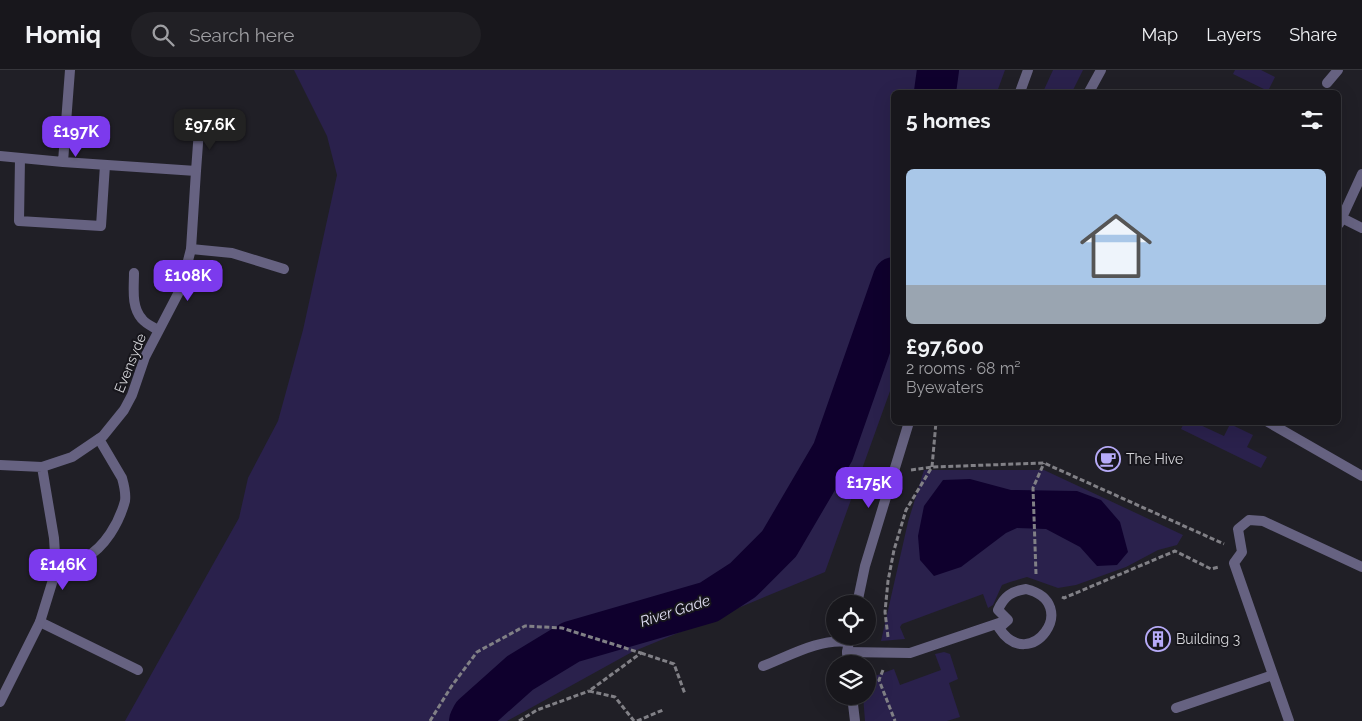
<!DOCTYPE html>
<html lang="en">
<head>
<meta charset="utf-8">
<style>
  body { margin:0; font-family:Raleway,sans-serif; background:#212025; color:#f1f3f6; height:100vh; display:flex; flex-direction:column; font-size:19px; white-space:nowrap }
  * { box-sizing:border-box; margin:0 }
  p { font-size:16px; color:#9f9fa3 }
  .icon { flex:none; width:28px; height:28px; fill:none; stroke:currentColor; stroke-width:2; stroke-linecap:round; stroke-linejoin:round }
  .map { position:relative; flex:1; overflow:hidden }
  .side { position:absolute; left:891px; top:20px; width:450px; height:335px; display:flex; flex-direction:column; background:#18171c; border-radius:8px; box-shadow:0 5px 20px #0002,0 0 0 1px #36363b }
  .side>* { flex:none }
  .buttons { position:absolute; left:826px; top:525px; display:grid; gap:10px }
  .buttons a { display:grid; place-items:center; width:50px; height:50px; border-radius:50%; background:#18171c; box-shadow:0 5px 20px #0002,0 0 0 1px #36363b; font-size:25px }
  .price { position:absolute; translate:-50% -42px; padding:0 11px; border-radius:10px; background:#7c3aed; color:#fff; font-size:16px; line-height:32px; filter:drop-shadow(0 1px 2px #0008) }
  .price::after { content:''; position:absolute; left:50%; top:30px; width:15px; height:11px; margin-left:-8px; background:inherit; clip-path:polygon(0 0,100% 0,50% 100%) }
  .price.active { background:#222; color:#fff }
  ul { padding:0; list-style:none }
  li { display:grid; align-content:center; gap:10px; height:265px; padding:0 15px }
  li+li { border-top:1px solid #36363b }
  li span { display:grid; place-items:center; height:155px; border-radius:8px; color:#555 }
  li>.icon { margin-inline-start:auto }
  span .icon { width:90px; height:90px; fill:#fffc; stroke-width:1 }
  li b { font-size:21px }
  h2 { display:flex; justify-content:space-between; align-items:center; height:60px; padding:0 15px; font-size:21px }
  header { display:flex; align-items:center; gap:30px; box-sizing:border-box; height:70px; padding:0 25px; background:#18171c; border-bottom:1px solid #36363b }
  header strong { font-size:24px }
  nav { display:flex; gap:28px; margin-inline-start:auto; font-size:18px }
  .search { width:350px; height:45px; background:#212025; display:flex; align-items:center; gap:12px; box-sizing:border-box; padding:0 18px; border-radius:28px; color:#9f9fa3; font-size:19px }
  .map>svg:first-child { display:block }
  .green { fill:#2a214c }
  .water { fill:#0f002d }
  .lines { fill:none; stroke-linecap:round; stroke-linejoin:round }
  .river { stroke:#0f002d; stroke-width:42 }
  .path { stroke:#818086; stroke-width:3; stroke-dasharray:5 2.5; stroke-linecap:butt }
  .lane { stroke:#666281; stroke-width:10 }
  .street { stroke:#666281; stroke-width:10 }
  .labels { text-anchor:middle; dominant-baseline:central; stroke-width:4; stroke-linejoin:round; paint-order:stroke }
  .street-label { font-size:14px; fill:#d7d7db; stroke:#17161c }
  .poi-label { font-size:14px; fill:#d7d7db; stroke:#17161c; text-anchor:start }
  .water-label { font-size:15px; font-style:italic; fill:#e2e0f5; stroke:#17161c }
</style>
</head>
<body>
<header>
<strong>Homiq</strong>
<div class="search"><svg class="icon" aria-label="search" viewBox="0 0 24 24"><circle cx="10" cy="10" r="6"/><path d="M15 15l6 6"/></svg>Search here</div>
<nav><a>Map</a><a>Layers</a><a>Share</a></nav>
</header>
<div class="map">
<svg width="1362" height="651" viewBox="0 0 1362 651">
  <rect width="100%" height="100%" fill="#201f26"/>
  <path class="green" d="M294,0h711l-8,22h-103v288l-69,192 -193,80 -125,69h-382l114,-203 9,-40 30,-57 25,-91 34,-155 -10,-39z
    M1053,0h30l-11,22h-29z
    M1235,0h26l14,7 -7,14 -35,-17z
    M1184,353h12l28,13 6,-12 23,11 -6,12 20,10 -6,11 -80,-39z
    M924,400h120l139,65 -6,10 -19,5 -32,17 -50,18 -18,3 -31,-11 -17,5 -8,3 -9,20 -5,3 -5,-14 -81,30 -2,3 5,12 -24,2 27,-119z
    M944,582l6,2 8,25 -9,4 11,34 -13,4h-82l-2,-25h5v-11l7,-9 19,-7 6,16 41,-15 -6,-16z"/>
  <path class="water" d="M970,409l41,11 66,1 24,9 19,22 8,30 -11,13 -20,1 -17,-19 -34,-18 -29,-1 -11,5 -45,34 -27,9 -14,-16 -2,-24 6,-30 19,-26z"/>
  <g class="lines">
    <path class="river" d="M935,22l3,-22
      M470,651l3,-6 47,-42 51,-31 138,-40 34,-22 36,-36 54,-92 61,-174"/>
    <path class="path" d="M911,400l21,-3 112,-4 180,81
      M1036,504l-3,-86 11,-25
      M1062,527l2,1 111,-47 36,18 8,-2
      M888,567l-3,-25 3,-31 6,-31 12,-40 26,-43 4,-45
      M641,583l33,11 11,30
      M883,600l-4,10 16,41
      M430,651l21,-34 26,-35 48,-26 37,2 79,25 -52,38 26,6 19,24
      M519,651l18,-11 52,-19
      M637,651l26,-11"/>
    <path class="lane" d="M1327,13l11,-13
      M1089,22l12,-22
      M20,88l-1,63 82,5 4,-61
      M1342,148l20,10
      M1339,154l23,-50
      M191,179l41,4 52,16
      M134,203c0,15 -3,34 8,46 4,5 11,8 16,11
      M1268,352l94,54
      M56,500c9,-4 20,-7 29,-12 20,-11 34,-35 40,-57 1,-7 -1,-16 -3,-23l-23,-39
      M1026,519c57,14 4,87 -27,39l9,-8 -10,-10c6,-14 14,-19 28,-21z
      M40,552l98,48
      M847,582l63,1 95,-32
      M763,596c26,-10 57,-28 85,-24
      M1176,638l97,-33
      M1289,651l-55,-158 8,-11 -4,-23 11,-9 14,1 99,46"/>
    <path class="street" d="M1020,22l8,-22
      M0,86l63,6 7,-92
      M196,101l3,-41
      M0,395l42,2 30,-10 31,-21 21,-26 8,-15 13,-38 36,-69 10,-39 5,-78 -133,-9
      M857,534l8,-38 44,-144
      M848,594l-1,-12 3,-16
      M852,626l3,25
      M0,632l40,-80 16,-52 -2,-32 -12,-71"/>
  </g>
  <defs>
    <symbol id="cafe-ring" viewBox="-11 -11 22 22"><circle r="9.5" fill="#17161c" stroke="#b7abf8" stroke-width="1.5"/><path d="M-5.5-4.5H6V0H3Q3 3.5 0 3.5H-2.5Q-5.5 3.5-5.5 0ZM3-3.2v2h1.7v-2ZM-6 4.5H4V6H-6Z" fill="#b7abf8"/></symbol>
    <symbol id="building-ring" viewBox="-11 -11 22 22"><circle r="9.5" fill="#17161c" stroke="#b7abf8" stroke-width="1.5"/><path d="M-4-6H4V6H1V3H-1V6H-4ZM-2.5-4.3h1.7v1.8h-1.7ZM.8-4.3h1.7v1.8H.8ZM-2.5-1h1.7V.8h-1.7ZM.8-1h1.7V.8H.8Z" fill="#b7abf8"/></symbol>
  </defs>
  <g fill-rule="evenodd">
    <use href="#cafe-ring" x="1094" y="375" width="28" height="28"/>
    <use href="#building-ring" x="1144" y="555" width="28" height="28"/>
  </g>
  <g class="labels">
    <g class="street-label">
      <text transform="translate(130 293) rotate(-68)">Evensyde</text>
    </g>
    <g class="poi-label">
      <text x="1126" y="389">The Hive</text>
      <text x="1176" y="569">Building 3</text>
    </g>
    <g class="water-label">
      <text transform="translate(675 541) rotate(-18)">River Gade</text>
    </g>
  </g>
</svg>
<div class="buttons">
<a><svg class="icon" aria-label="locate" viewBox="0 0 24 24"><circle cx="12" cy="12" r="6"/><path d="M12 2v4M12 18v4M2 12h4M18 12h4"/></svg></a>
<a><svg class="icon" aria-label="layers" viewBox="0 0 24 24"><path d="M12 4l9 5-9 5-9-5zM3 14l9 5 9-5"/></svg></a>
</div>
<b class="price active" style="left:210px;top:81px">£97.6K</b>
<b class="price" style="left:76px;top:88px">£197K</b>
<b class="price" style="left:188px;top:232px">£108K</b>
<b class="price" style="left:869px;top:439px">£175K</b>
<b class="price" style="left:63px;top:521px">£146K</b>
<section class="side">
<h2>5 homes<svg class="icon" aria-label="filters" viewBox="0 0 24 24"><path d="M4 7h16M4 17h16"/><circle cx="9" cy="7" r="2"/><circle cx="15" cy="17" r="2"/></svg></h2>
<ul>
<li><span style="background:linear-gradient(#a9c7e8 75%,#9aa5b1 0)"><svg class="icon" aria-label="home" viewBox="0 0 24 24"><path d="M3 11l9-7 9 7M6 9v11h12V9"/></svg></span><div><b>£97,600</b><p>2 rooms · 68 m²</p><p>Byewaters</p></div></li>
</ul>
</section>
</div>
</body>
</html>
